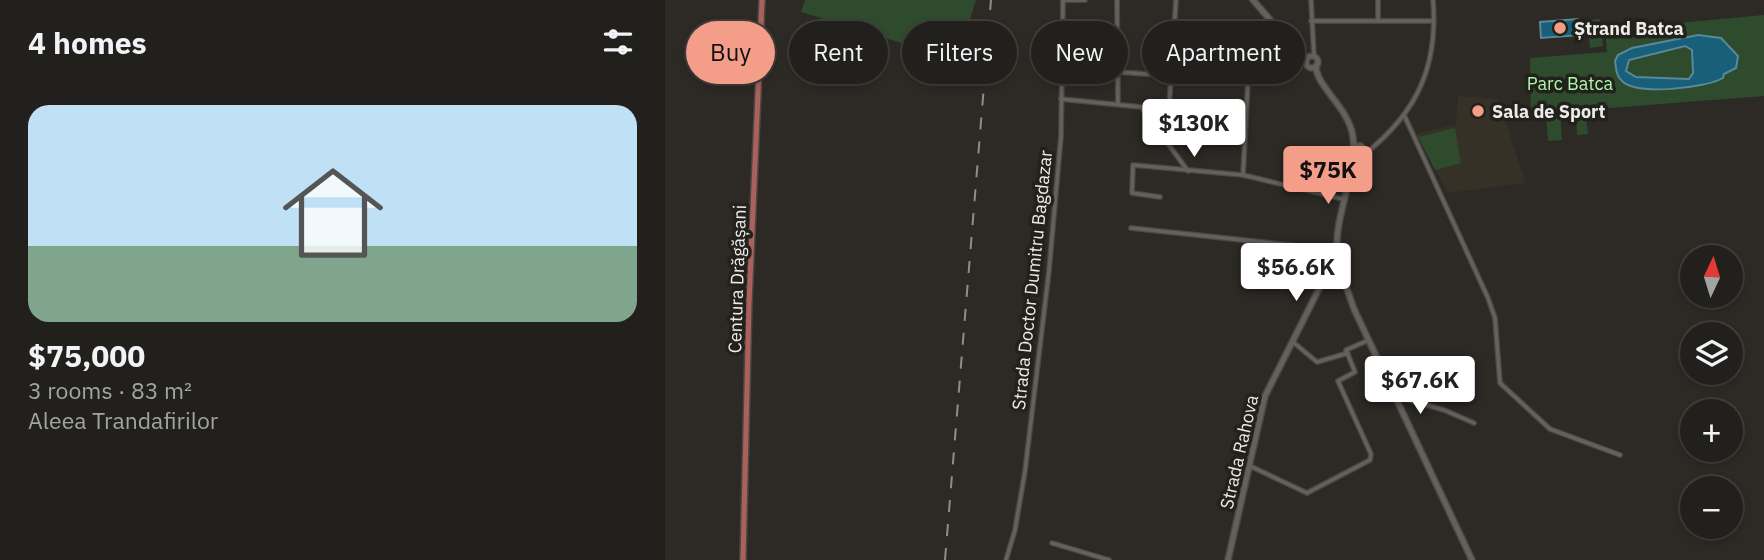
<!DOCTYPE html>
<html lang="en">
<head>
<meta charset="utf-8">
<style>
  body { margin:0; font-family:"IBM Plex Sans",sans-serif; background:#2a2825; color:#f1f3f6; height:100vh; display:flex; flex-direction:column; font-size:26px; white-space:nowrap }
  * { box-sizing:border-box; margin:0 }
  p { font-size:23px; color:#a2a3a3 }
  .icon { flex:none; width:38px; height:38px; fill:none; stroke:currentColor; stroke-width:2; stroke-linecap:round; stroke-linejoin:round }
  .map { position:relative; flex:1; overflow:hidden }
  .sheet { display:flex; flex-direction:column; background:#22201c; width:665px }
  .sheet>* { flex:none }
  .hud { position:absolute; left:21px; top:21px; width:665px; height:63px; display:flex; gap:14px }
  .needle { width:46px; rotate:4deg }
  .fabs { position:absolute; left:1015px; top:245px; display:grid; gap:14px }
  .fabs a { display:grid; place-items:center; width:63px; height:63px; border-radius:50%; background:#22201c; box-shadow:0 4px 10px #0003,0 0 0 2px #3f3e3b; font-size:35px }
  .price { position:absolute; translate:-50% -60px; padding:0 16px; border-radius:7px; background:#fff; color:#222; font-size:23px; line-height:46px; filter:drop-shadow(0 2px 4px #0008) }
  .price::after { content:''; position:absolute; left:50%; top:42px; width:21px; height:16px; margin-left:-10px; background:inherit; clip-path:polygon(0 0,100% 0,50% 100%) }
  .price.on { background:#f49e8a; color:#111 }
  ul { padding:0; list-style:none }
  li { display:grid; align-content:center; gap:14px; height:371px; padding:0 28px }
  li+li { border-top:2px solid #3f3e3b }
  li span { display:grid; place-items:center; height:217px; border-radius:21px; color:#555 }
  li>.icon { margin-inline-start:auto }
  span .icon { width:126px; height:126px; fill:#fffc; stroke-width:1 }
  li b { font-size:30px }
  h2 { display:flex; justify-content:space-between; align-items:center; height:84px; padding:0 28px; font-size:30px }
  .pill { padding:0 24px; border-radius:32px; background:#22201c; box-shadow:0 4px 10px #0003,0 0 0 2px #3f3e3b; font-size:24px; line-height:63px }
  .pill.on { background:#f49e8a; color:#111 }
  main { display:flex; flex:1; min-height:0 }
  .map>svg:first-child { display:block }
  .built { fill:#363127 }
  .green { fill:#2f4b2e; fill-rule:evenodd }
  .water { fill:#185f79; stroke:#58899a; stroke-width:2; fill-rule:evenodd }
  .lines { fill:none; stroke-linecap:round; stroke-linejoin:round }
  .street-casing { stroke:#494743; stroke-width:6 }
  .secondary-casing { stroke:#494743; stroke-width:8 }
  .primary-casing { stroke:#494743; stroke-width:8 }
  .street { stroke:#64615c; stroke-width:3.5 }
  .secondary { stroke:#64615c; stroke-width:5 }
  .primary { stroke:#ab605b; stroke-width:5 }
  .rail { stroke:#908e8a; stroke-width:2; stroke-dasharray:12 12; stroke-linecap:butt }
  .poi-dot { fill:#f49e8a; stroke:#23211c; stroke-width:2.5 }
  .labels { text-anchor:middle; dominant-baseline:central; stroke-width:7; stroke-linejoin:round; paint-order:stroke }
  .poi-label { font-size:18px; font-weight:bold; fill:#edebe8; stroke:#23211c; text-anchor:start }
  .park-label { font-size:18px; fill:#adf9ab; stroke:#23211c }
  .street-label { font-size:18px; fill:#edebe8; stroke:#23211c }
</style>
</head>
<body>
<main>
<section class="sheet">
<h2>4 homes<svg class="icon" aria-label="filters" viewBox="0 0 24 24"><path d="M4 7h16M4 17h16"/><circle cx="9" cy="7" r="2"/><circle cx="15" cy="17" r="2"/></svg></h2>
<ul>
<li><span style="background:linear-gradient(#bfe0f5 65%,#7fa58c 0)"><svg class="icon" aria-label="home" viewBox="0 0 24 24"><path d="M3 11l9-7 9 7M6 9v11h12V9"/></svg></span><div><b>$75,000</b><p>3 rooms · 83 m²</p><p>Aleea Trandafirilor</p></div></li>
</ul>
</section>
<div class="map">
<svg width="1099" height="560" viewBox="0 0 1099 560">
  <rect width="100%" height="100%" fill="#2d2a26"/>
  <path class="built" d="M793,96l41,3 26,84 -77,10 -32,-59 40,-10z"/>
  <path class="green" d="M140,0h171l-19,60 -156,-48z
    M1099,15v81l-233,18 -1,-56 77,-6 -2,-22zM1024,36l36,5 13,15 -2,12 -12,6 -1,4c-23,14 -84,16 -105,-2l-2,-15z
    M935,19l3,27 -13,2 -3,-28z
    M1020,46l7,4 1,23 -4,6 -53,-2 -10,-6 3,-11z
    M895,113l2,27 -14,1 -2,-27z
    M911,115h10l2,19 -11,1z
    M790,128l6,35 -26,7 -17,-33z"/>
  <path class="water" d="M913,19l2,16 -39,3 -1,-16z
    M1033,35l23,3 17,18 -2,12 -12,6 -1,4c-17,10 -86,18 -101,3 -6,-5 -6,-13 -7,-20l3,-6 14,-7zM1020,46l7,4 1,23 -4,6 -53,-2 -10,-6 3,-11z"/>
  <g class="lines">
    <defs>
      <path id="street" d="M398,0h22
        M452,0l1,104
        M646,0l3,56
        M646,21h123
        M713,21v-21
        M453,72l130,9 42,-37
        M396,99l80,8 47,64
        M740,117l83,181 7,20 5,65 50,46 70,26
        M502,140l9,-140
        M688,145h8l7,7
        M687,164c59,-43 87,-89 81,-164
        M578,175l5,-94
        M495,197l-28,-4 1,-28 110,10 100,24
        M466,228l205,22
        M628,342l24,20 31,-9
        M730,396l49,14 30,13
        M585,466l57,27 63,-33 1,-6 -33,-73 17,-9 -9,-22 23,-10
        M387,543l57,17
        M341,560l9,-30 10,-59 24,-200 12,-135 2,-136"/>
      <path id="secondary" d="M588,0l53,61
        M641 62a6 6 0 1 1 12 0a6 6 0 1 1-12 0Z
        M651,66c0,21 33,41 37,71 5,42 -24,84 -14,129
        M665 268a5 5 0 1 1 10 0a5 5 0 1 1-10 0Z
        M675,269l14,40 118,251
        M563,560l37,-164 65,-129"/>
      <path id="primary" d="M78,560l6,-257 13,-303"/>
    </defs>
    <use href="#street" class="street-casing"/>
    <use href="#secondary" class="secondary-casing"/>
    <use href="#primary" class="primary-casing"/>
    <use href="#street" class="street"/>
    <use href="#secondary" class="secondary"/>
    <use href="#primary" class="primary"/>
    <path class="rail" d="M280,560l46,-560"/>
  </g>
  <g class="poi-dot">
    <circle cx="895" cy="28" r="7"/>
    <circle cx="813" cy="111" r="7"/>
  </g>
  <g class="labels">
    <g class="poi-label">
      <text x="909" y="28">Ștrand Batca</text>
      <text x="827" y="111">Sala de Sport</text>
    </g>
    <g class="park-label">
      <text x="905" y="83">Parc Batca</text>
    </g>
    <g class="street-label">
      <text transform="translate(72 279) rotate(-88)">Centura Drăgășani</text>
      <text transform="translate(367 280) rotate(-84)">Strada Doctor Dumitru Bagdazar</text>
      <text transform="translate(574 452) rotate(-77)">Strada Rahova</text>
    </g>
  </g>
</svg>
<div class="fabs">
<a><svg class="needle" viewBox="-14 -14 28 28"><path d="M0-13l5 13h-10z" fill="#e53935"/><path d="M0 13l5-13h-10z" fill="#a2a3a3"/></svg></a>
<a><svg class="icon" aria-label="layers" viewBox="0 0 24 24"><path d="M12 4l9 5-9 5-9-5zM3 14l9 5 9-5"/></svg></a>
<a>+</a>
<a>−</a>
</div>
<b class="price" style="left:529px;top:159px">$130K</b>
<b class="price on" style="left:663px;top:206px">$75K</b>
<b class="price" style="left:631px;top:303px">$56.6K</b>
<b class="price" style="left:755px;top:416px">$67.6K</b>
<div class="hud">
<a class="pill on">Buy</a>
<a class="pill">Rent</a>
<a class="pill">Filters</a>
<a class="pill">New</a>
<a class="pill">Apartment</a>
</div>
</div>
</main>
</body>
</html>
